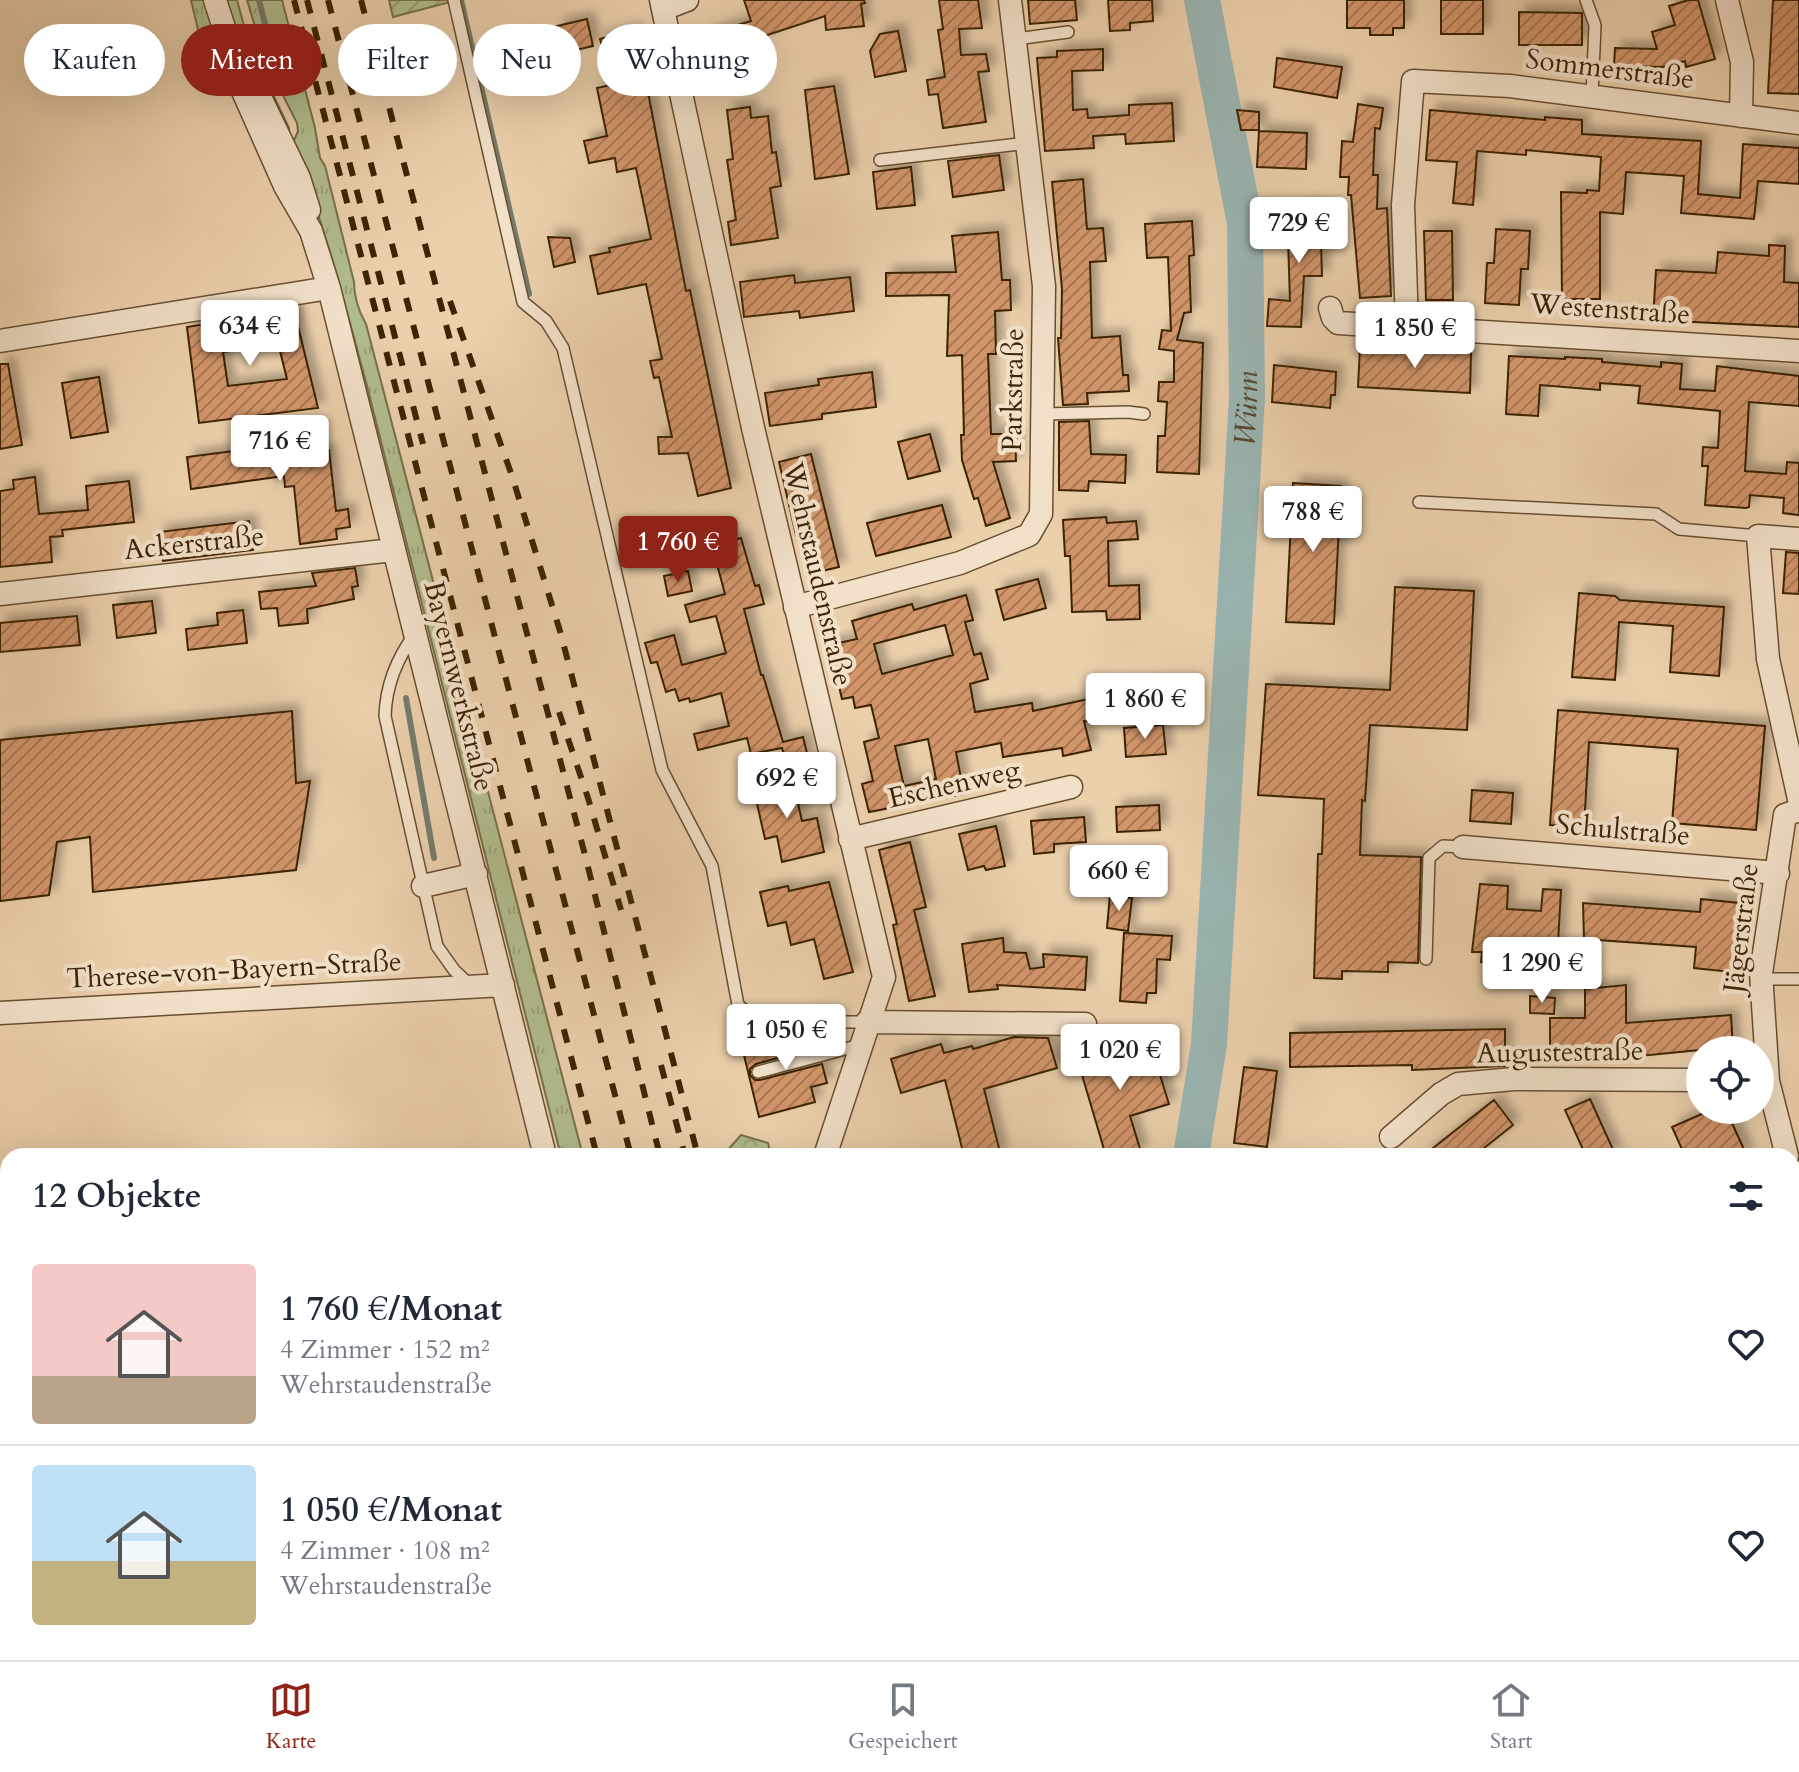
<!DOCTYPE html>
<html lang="de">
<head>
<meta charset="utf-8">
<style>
  body { margin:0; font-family:Cardo,serif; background:#f2f2f3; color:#1f2937; height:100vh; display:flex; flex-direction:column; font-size:30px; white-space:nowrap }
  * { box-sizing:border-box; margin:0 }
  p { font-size:26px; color:#747a83 }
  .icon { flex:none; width:44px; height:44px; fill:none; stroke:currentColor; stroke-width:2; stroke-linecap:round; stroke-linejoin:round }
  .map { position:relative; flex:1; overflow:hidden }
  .sheet { position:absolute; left:0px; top:1148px; width:1800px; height:512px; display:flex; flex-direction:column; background:#fff; border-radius:24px 24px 0 0; box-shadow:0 8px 32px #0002 }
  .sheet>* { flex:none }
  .hud { position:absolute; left:24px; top:24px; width:800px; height:72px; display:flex; gap:16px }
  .fabs { position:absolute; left:1686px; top:1036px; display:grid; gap:16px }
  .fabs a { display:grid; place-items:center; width:88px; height:88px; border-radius:50%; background:#fff; box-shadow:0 8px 32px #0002; font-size:40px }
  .price { position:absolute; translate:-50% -68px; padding:0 18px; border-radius:8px; background:#fff; color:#222; font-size:26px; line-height:52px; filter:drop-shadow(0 2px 4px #0008) }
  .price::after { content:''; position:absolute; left:50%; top:48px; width:24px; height:18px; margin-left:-12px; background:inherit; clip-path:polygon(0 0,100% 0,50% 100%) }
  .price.selected { background:#8f2418; color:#fff }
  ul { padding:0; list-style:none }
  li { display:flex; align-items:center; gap:24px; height:200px; padding:0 32px }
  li+li { border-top:2px solid #e0e1e3 }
  li span { display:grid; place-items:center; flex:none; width:224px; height:160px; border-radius:8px; color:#555 }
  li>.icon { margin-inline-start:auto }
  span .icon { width:96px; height:96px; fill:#fffc; stroke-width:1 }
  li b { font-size:34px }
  h2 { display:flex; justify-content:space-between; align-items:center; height:96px; padding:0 32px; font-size:34px }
  .chip { padding:0 28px; border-radius:36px; background:#fff; box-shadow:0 8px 32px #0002; font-size:28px; line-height:72px }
  .chip.selected { background:#8f2418; color:#fff }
  .tab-bar { display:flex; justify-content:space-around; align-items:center; height:112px; border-top:2px solid #e0e1e3; background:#fff; font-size:22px; color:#747a83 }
  .tab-bar a { display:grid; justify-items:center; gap:4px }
  .tab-bar .selected { color:#8f2418 }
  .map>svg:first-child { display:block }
  .grass { fill:url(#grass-tufts); stroke:#77704a; stroke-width:2 }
  .forest { fill:url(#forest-crowns); stroke:#77704a; stroke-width:2 }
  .garden { fill:url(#garden-furrows); stroke:#77704a; stroke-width:2 }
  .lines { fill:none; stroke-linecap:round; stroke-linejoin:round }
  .stream { stroke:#757b6d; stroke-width:6 }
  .canal { stroke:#9ab5b2; stroke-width:20 }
  .river { stroke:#9ab5b2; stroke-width:36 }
  .building { fill:url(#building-hatch); stroke:#3d2405; stroke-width:2; fill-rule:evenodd; filter:url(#shadow) }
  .service-casing { stroke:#684f2f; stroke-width:14 }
  .minor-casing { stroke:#684f2f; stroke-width:25 }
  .tertiary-casing { stroke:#684f2f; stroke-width:31 }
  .service { stroke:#f2e0c9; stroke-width:11 }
  .minor { stroke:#f2e0c9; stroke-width:22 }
  .tertiary { stroke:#f2e0c9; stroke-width:28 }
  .rail { stroke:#3d2405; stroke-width:6; stroke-dasharray:14 14; stroke-linecap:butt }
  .labels { text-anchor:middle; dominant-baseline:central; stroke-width:8; stroke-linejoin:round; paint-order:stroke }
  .street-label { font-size:28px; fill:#3d2405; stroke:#f2e0c9 }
  .water-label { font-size:30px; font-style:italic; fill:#544830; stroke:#f2e0c9 }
</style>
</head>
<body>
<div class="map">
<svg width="1799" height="1660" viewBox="0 0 1799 1660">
  <defs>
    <pattern id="grass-tufts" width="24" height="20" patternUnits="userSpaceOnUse" patternTransform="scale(2)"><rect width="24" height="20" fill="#b1bc8e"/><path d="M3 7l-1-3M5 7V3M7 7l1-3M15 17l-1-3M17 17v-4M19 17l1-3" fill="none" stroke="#99a179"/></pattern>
    <pattern id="forest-crowns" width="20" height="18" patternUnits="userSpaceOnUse" patternTransform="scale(2)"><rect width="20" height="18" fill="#b1bc8e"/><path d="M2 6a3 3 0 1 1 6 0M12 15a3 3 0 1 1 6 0" fill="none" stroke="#99a179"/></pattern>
    <pattern id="garden-furrows" width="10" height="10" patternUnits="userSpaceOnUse" patternTransform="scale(2)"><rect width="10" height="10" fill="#b1bc8e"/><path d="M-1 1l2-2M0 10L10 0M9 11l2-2" fill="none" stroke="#99a179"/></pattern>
    <pattern id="building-hatch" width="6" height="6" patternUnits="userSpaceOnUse" patternTransform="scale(2)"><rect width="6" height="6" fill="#d1956a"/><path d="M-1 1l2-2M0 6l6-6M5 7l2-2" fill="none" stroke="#ab7955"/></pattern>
    <filter id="shadow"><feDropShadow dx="7" dy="-7" stdDeviation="4" flood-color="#0004"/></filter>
  </defs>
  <rect width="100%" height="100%" fill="#ebd0ac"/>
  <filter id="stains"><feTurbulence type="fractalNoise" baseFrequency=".0025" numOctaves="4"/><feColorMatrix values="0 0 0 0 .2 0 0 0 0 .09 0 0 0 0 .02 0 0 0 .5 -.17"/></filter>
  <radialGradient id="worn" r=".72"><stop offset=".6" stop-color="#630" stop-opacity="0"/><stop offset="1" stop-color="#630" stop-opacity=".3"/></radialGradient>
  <path class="grass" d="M191,0h15l10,34 -2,16 -7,1 -6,-9z
    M225,0h12l12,44 40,84v7l-26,-40z
    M247,0h35l33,128 5,30 5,8 29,116c0,16 4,28 12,42l217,832h-22l-194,-770c-22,-81 -42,-163 -75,-241l6,-14 -1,-8 -32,-63z"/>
  <path class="forest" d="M741,1135l27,8 3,13h-44l-1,-4z
    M1799,1269v194h-7v-189z
    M854,1652h36l3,8h-29z
    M1408,1652h42l-5,8h-43z
    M1489,1652h48l-9,8h-37z"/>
  <path class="garden" d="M389,0h65v1l-61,16z"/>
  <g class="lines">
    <path class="stream" d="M259,0l7,28
      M461,0l68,294
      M406,698l28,160"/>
    <path class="canal" d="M1792,1342l7,-6"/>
    <g class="river">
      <path id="s1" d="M1191,1156l18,-112 38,-646 -2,-175 -43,-223"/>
      <path d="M1194,1652l5,8"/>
    </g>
  </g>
  <path class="building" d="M744,0h120l1,3 -4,1 3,22 -38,4 -1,-14 -82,27 12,41 -20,5 -10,-32 -13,4 -8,-26 47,-14z
    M939,0h39l4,28 -23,1 2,26 25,-1 3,17 -11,1 8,50 -43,6 -5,-34 -9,1 -2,-15 18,-3 -7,-47 5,-1z
    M1028,0h47l2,20 -47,4z
    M1108,0h44l1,21 -23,2v7l-20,1z
    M1347,0h57v28h-11v7h-23v-7h-23z
    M1441,0h42v34h-42z
    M1689,0h9l17,59 -29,8 -1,-6 -22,6 -49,-1 1,-18 42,1 -5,-17 23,-7 -6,-19z
    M1773,0h26v94l-31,-1z
    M1519,12l63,1v32h-63z
    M587,19l6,27 -30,7 -6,-27z
    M634,30l8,27 -34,9 -8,-27z
    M898,31l8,40 -31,6 -5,-26 10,-17z
    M1103,49v21l-31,1 1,39 14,-1 1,9 41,-3v-10l43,-2 2,38 -48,3 -1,-10 -32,2 1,12 -49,3 -8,-93 20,-1v-6z
    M1277,58l65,9 -5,31 -63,-11z
    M620,83l2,9 25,-5 39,204 4,-1 41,198 -33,8 -10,-43 -29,1 -1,-17h14l-13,-60 -5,1 -4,-17 12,-2 -16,-75 -48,10 -8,-38 20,-4 -1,-4 42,-9 -15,-71 -19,4 -2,-14 -26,5 -5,-22 23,-5 -10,-48z
    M834,86l15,88 -34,5 -10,-89z
    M1358,104l25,4 -3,21 -5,-1 -2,47h5l-1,34 10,-1 4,88 -31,2 -9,-103h-3l1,-18h-9l2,-36 11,1z
    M750,107l1,11 17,-2 4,37 4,-1 5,34 -11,2 8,50 -47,7 -3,-23 8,-2 -9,-60 6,-1 -6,-49z
    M1237,110l22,2v18h-18z
    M1430,110l115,10v-3l37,3v14l119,7 -3,53 42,4 3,-54 56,4v36l-41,-3 -4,38 -73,-6 3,-37 -58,-4 -3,42 -23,-2v87h-38l-1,-107 26,1v-3l12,1 2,-34 -75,-7v5l-49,-4 -4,54 -20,-2 4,-41 -31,-2z
    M1259,131l48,2 -1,36 -49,-2z
    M999,155l5,35 -51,7 -5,-36z
    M911,167l4,38 -38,4 -4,-37z
    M1083,179l4,50 16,-1 3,33 -16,1 2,76 28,-2 3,39h5l1,16 -42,2 1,11 -25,1 -5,-67h3l1,-49 -10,-107z
    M1320,208l2,68h-18l-3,51 -34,-1 2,-27 21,2 -3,-92z
    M1192,221l2,34 -5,1 2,56 -7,1 -7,27 26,3 -4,131 -42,-2 1,-36h7l2,-34 -9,-1 1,-19h15v-31l-15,-2 3,-19 9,1 -3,-74 -21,1 -2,-34z
    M1496,229l34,2 -2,38h-7l-2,36 -34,-2 2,-40h7z
    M1424,231h28l1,69h-27z
    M998,232l4,48h8l1,30 -16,1 1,43h-8l3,80h24l1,27 -23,1 17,56 -24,8 -8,-28 -4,1 -12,-39 -1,-25h3l-2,-80 -15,1 2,-61 -63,1v-23l70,-1 -4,-36z
    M548,237l22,1 5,24 -21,5z
    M1769,245l16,1 -1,36 15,1v44l-146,-7 3,-50 60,3 2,-21 51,4z
    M794,275l1,8 55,-6 4,34 -54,7 -1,-7 -55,6 -4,-35z
    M294,310l24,98 -119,15 -12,-96zM278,343l9,36 -59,7 -5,-34z
    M1360,347l111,4 -1,42 -112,-6z
    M1509,356l56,3v-2l37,2v3l59,5v-5l21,2 -2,25 35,2 2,-25 82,10v30l-50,-4 -4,69 41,3 1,-12 12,1v52l-16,-2 1,-15 -34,-3 -1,12 -3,1 -41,-3 3,-39h-6l1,-19 15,1 2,-37 -82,-8 2,-17 -40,-3v7l-60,-5 -2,31 -32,-2z
    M0,364h8l14,81 -22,4z
    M1274,365l62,7 -1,23h-4l-1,13 -58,-6z
    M872,372l4,35 -54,7v5l-52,7 -5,-33 54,-8 -1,-6z
    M99,377l9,55 -37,6 -9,-55z
    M1089,421l2,33 35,1 -1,28 -36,-2 -1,10 -29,-1v-68z
    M930,434l10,37 -32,8 -10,-37z
    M280,442l1,13 48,-5 7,61 12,-2 2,18 -14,2 1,10 -37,5 -6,-58 -9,1 -1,-11 -93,13 -4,-32 62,-8v-3z
    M811,454l28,113 -30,7 -9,-40 -4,1 -17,-73z
    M35,477l4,37 49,-4 -2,-24 43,-5 5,41 -72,8 1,6 -13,1 2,25 -52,5v-76l14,-2 -1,-9z
    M1293,483l48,3 -7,138 -48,-2z
    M942,505l9,32 -75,19 -9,-33z
    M1106,517l1,6 29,-2 2,18 -30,2 1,45 30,-1 1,34 -33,1 -1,-9 -34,1 -2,-56h-5l-2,-36z
    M249,521l4,29 -90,11 -4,-29z
    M741,538l14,48 4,-1 5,19 -20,5 17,66h2l20,67 20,-5 5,20 -22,5 -4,-14 -31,6 -4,-16 -49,12 -4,-16 35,-8 -8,-33 -31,9 -1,-4 -10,3 -4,-12 -9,3 -9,-30 -6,1 -6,-20 29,-8 8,30 44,-12 -10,-37 -26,6 -5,-17 40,-11 -13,-48z
    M1786,552l13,1v41l-16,-1z
    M355,568l3,18 -6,1 2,12 -47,10 1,14 -29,3 -2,-18 -16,1 -2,-17 57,-6 -4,-13z
    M688,571l4,20 -24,5 -4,-20z
    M1038,579l8,29 -42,12 -8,-30z
    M1395,587l79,4 -7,139 -97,-5 -5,76 -3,-1 -2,55 61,2 -3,106 -30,-1v10l-46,-1v8l-28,-1 4,-124h4l2,-55 -66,-4 8,-111 124,6z
    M1579,593l36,3 5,4 104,7 -5,69 -49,-4 3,-46 -54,-4 -4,58 -43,-3z
    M966,595l7,25 -8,2 9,33 7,-2 7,26 -18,5 5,28 57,-9 1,8 74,-16 -4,28 -19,-2 7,29 -28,6 -1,-8 -59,9 -2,-14 -45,9 8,42 -95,18 -7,-28 11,-3 -9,-39 15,-4 -8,-33 -16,3 -2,-11 -11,2 -13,-54 28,-6 -5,-18 60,-17 2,6zM945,625l8,30 -71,19 -8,-30zM928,739l8,40 -32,7 -9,-40z
    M152,601l4,32 -39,5 -4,-33z
    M243,610l4,33 -59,7 -2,-21 32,-4 -1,-12z
    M77,616l3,29 -80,7v-29z
    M1558,710l207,16 -9,104 -84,-7 6,-74 -89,-7 -5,85 -34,-2z
    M292,711l4,72 14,-2 -14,89 -203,22 -3,-55 -33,5 -8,53 -49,6v-161z
    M1163,725l3,29 -40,3 -2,-29z
    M792,777l10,44 15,-3 7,34 -42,10 -5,-26 -12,3 -12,-53z
    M1472,790l41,3 -2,31 -41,-3z
    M1159,805l1,25 -43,2 -1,-25z
    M1084,817l2,25 -32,2v8l-20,2 -3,-33z
    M996,826l9,40 -19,4 -2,-4 -16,4 -9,-36z
    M910,842l16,65 -12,3 21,86 -26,5 -16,-76 4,-1 -18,-74z
    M829,882l24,90 -29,7 -10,-40 -23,6 -5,-23 -18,4 -8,-34 28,-6 1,5z
    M1480,884l28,2 -1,23 34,2 2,-22 18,1 -4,71 -57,-6v8l-19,-1 1,-10h-10z
    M1110,895l22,3 -4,33 -21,-3z
    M1701,899l38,4 -8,69 -37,-4 2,-21 -112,-8 -1,-36 117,9z
    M1124,933l48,3 -2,24 -13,-1 -1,34h-9l-1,10 -26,-2z
    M1003,938l1,14 22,1 4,16 14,-2 -1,-13 44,3 -2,33 -88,-5 1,4 -29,3 -7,-48z
    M1626,985v38l105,-8 2,35h-33l-70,7v-11h-50v13h-30v-41h35v-29z
    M1530,996l25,2 -1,16 -24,-1z
    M1505,1029v37l-93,4v-5l-122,2v-34z
    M807,1030h25l2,10 -16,4v3l-62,17 -6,5v6l5,5h5l62,-16 5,19 -16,4 4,15 -56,15 -17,-70z
    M1014,1037l34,1 9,30 -73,21 17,67h-37l-19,-76 -44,13 -10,-34 50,-15 3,9 28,-7 1,3z
    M1108,1038l5,19 38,-11 18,58 -39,12 11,36 -13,4h-22l-32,-108z
    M1244,1067l33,4 -10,76 -33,-4z
    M1590,1099l26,57h-30l-21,-46z
    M1494,1100l19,25 -39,31h-51z
    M1711,1110h15l21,46h-62l-13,-29z"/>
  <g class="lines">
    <defs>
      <path id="service" d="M454,0l69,302 23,19 17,27 99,422 50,96 26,139 21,17h108
        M1586,0l9,25 -3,70
        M1016,39l52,-7
        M880,160l148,-17
        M1043,414l85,-2 16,2
        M1419,502l237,12 23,15 79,7
        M415,634c-18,24 -29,52 -30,82l52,230 17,24 17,16
        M1426,959l3,-101 14,-12 20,1
        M1761,979h38
        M758,1072l102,-27
        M1792,1496h7
        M521,1652l1,8
        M630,1660v-8"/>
      <path id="minor" d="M215,0l20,62 6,25 44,99 26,45 18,57 216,868
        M661,0l92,428 131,549 -59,179
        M1727,0l15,62 -1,54
        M663,9l24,-9
        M261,99l38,79 10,32
        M1330,308l3,10 5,5 461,28
        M1407,326l-4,-121 10,-124 97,5 289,37
        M0,341l329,-53
        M1799,539l-41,-3 10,123 31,140
        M0,594l393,-44
        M795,607l165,-44 69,-28 12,-21 3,-228 -34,-286
        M850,839l221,-52
        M1463,847l315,26
        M423,886l53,-12
        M0,1013l503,-28
        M867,1022l218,2
        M1391,1137l50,-43 17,-10 56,-5 186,1
        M1787,1156l-19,-75 -7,-108 24,-158 14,-5
        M1792,1176l7,28
        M0,1198h8
        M0,1349h8
        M0,1525h8
        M678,1652l2,8
        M908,1652l2,8
        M1272,1652l6,8
        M1355,1660l3,-8"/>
      <path id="tertiary" d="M1792,1250l7,-4
        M1472,1660v-8"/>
    </defs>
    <use href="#service" class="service-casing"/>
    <use href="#minor" class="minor-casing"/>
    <use href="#tertiary" class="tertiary-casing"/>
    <use href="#service" class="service"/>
    <use href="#minor" class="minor"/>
    <use href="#tertiary" class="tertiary"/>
    <path class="rail" d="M294,0l303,1156
      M307,0l116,444
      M328,0l303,1156
      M361,0l224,855 75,301
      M450,301l62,175 48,155 138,525
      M559,712l29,86 33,112
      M661,1065l24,91
      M725,1652l2,8
      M739,1652l2,8
      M760,1652l2,8
      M781,1652l2,8
      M812,1652l2,8
      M825,1652l2,8"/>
  </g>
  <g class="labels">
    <g class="street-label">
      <text transform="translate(1610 69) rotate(7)">Sommerstraße</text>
      <text transform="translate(1610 309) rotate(4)">Westenstraße</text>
      <text transform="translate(1013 390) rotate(-89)">Parkstraße</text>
      <text transform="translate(194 543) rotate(-6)">Ackerstraße</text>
      <text transform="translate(818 574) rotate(77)">Wehrstaudenstraße</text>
      <text transform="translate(459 686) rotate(76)">Bayernwerkstraße</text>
      <text transform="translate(954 784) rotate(-13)">Eschenweg</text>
      <text transform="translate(1623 830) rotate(5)">Schulstraße</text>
      <text transform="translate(1741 928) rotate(-83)">Jägerstraße</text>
      <text transform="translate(234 970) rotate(-3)">Therese-von-Bayern-Straße</text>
      <text transform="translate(1560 1052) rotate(-1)">Augustestraße</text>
    </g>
    <g class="water-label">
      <text stroke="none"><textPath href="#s1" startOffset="750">Würm</textPath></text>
    </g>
  </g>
  <rect width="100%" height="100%" filter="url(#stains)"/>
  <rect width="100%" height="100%" fill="url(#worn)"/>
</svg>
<div class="fabs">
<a><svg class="icon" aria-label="locate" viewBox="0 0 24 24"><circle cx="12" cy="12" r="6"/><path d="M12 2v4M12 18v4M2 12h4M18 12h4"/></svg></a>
</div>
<b class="price" style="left:1299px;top:265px">729 €</b>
<b class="price" style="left:250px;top:368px">634 €</b>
<b class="price" style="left:1415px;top:370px">1 850 €</b>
<b class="price" style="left:280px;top:483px">716 €</b>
<b class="price" style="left:1313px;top:554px">788 €</b>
<b class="price selected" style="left:678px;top:584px">1 760 €</b>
<b class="price" style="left:1145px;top:741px">1 860 €</b>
<b class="price" style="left:787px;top:820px">692 €</b>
<b class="price" style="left:1119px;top:913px">660 €</b>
<b class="price" style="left:1542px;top:1005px">1 290 €</b>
<b class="price" style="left:786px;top:1072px">1 050 €</b>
<b class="price" style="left:1120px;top:1092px">1 020 €</b>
<div class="hud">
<a class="chip">Kaufen</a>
<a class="chip selected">Mieten</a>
<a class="chip">Filter</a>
<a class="chip">Neu</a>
<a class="chip">Wohnung</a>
</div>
<section class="sheet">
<h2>12 Objekte<svg class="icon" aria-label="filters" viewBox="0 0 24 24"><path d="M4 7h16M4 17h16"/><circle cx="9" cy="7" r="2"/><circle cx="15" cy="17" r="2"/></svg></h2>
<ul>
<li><span style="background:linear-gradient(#f6c9c9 70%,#b9a48a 0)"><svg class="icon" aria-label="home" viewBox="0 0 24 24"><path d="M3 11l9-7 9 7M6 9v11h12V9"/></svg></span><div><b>1 760 €/Monat</b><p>4 Zimmer · 152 m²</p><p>Wehrstaudenstraße</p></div><svg class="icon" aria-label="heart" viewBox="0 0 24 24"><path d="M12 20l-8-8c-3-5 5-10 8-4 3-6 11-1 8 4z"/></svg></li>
<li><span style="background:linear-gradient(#bfe0f5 60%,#c2b280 0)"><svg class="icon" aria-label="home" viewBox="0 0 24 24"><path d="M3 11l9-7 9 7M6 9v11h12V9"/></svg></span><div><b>1 050 €/Monat</b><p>4 Zimmer · 108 m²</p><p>Wehrstaudenstraße</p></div><svg class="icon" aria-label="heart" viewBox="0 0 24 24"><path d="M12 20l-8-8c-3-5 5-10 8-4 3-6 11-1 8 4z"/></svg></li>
</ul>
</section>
</div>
<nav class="tab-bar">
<a class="selected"><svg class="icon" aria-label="map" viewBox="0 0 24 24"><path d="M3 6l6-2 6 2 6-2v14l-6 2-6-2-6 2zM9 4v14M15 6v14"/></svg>Karte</a>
<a><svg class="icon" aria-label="saved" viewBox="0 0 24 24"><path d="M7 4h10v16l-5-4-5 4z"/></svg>Gespeichert</a>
<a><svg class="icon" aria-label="home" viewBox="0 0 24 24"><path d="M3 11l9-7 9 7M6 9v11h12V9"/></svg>Start</a>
</nav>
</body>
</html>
